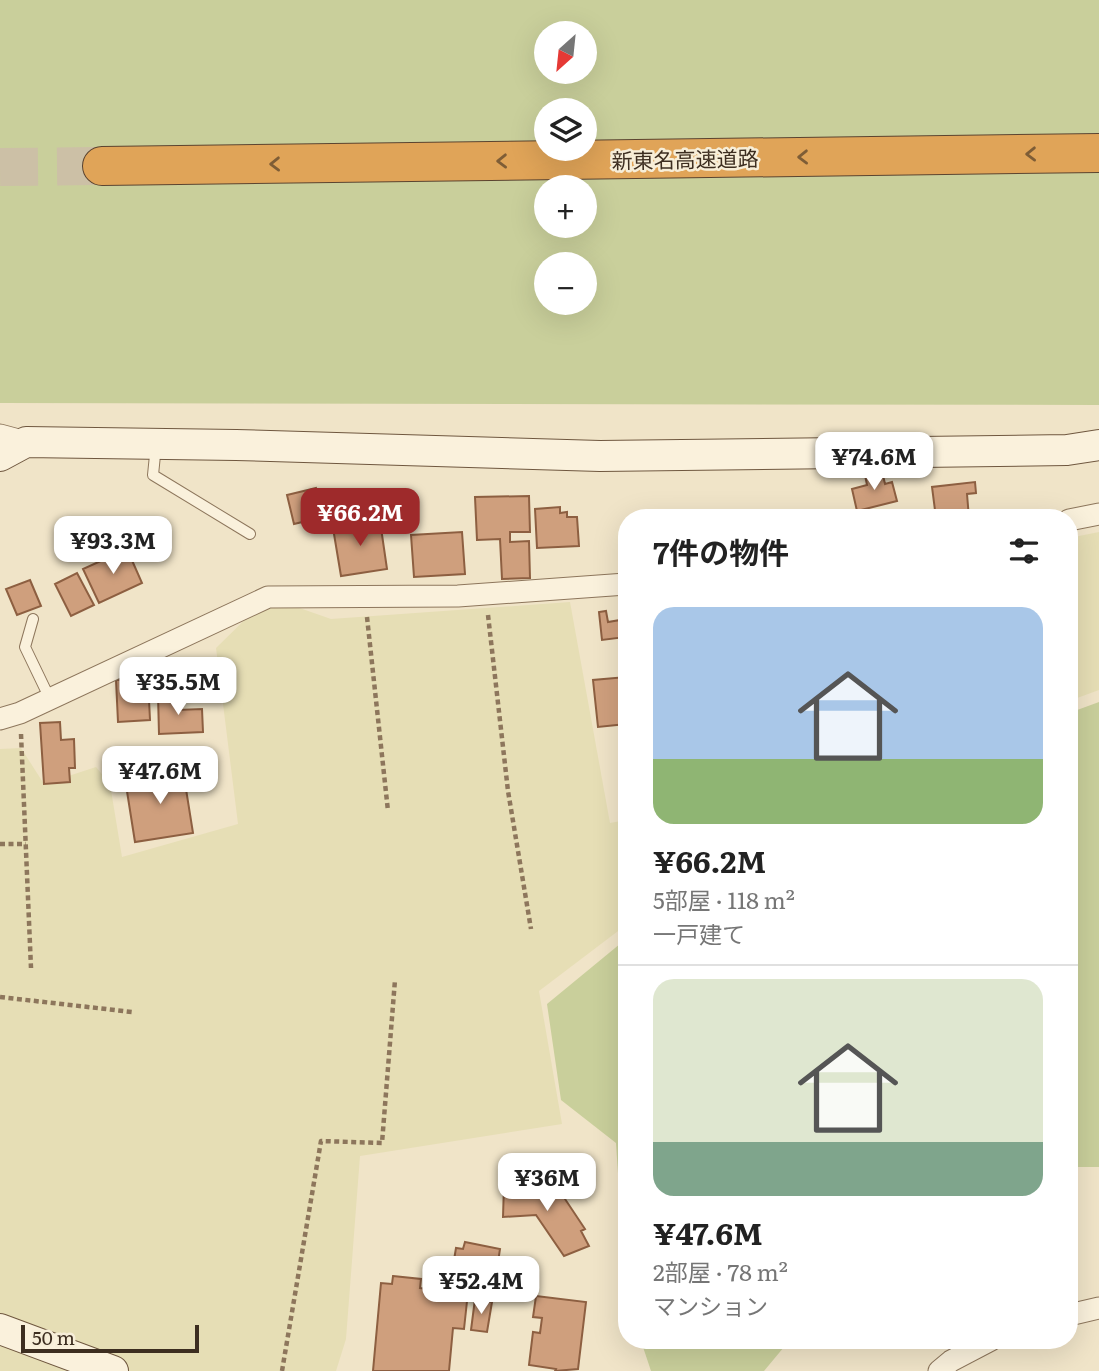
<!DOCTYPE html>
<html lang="ja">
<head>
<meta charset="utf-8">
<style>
  body { margin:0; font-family:Literata,"Noto Sans JP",serif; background:#f2f2f2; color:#222; height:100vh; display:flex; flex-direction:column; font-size:26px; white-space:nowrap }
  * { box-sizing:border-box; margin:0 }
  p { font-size:23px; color:#767676 }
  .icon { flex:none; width:38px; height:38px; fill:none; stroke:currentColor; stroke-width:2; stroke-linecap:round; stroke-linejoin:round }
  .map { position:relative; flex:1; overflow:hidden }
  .drawer { position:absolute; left:618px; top:509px; width:460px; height:840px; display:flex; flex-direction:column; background:#fff; border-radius:28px; box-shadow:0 7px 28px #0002 }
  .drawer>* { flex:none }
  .needle { width:46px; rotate:207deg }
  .controls { position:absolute; left:534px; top:21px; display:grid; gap:14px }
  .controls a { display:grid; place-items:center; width:63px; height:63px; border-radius:50%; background:#fff; box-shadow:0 7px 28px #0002; font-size:35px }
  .scale { position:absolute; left:21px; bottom:18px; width:178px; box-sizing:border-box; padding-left:7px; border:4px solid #3d2e20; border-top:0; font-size:19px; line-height:24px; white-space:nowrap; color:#3d2e20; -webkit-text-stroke:5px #f7eed8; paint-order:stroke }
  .price { position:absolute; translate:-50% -60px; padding:0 16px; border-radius:14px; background:#fff; color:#222; font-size:23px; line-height:46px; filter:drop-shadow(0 2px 4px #0008) }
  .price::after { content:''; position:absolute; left:50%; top:42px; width:21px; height:16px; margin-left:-10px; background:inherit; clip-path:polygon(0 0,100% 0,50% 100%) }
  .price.on { background:#9e2a2b; color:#fff }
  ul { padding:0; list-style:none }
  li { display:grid; align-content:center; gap:14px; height:371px; padding:0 35px }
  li+li { border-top:2px solid #e0e0e0 }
  li span { display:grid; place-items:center; height:217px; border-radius:21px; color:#555 }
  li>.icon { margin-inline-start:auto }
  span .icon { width:126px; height:126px; fill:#fffc; stroke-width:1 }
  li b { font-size:30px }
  h2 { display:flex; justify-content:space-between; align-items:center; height:84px; padding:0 35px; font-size:30px }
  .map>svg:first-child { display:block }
  .farmland { fill:#e6deb5 }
  .green { fill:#c9cf9b; fill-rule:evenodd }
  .building { fill:#cf9f7d; stroke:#8d5f41; stroke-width:2 }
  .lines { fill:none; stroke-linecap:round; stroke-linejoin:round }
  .highway-tunnel { stroke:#ccc0a6; stroke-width:38; stroke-dasharray:38 19; stroke-linecap:butt }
  .lane-casing { stroke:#8d765c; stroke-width:12 }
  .street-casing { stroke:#8d765c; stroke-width:23 }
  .secondary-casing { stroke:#6f573f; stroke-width:32 }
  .highway-casing { stroke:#5b4430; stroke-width:40 }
  .path { stroke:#8d765c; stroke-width:4.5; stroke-dasharray:5 3.5; stroke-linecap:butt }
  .lane { stroke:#faf1dc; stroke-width:10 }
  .street { stroke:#faf1dc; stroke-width:21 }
  .secondary { stroke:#faf1dc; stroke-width:30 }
  .highway { stroke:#e0a458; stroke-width:38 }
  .oneway { stroke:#7e5d36 }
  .labels { text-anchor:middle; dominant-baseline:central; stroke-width:5; stroke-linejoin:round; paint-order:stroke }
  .street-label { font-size:21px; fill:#3d2e20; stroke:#f7eed8 }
</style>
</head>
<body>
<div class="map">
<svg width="1099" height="1371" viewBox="0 0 1099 1371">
  <rect width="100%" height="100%" fill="#f0e4c8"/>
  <path class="farmland" d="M1099,532v158l-30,11v-163z
    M268,597l63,22 239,-17 40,221 16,-3v105l-87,66 23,133 -202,32 -14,183 -10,32h-336v-622l21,-1 23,36 52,-17 14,17 12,73 116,-33 -22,-176z"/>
  <path class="green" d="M0,0h1099v405l-1099,-2zM546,33h38v39h-38zM546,110h38v39h-38zM546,187h38v39h-38zM546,264h38v39h-38z
    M1099,702v465h-30v-454z
    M626,939v357l-10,-153 -55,-43 -14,-96z
    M641,1341v-1l148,1 -25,30h-113z"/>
  <path class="building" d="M882,471l3,13 7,-2 5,19 -40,10 -5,-22 15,-4 -2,-10z
    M975,482l1,11 -9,1 2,24h-33l-4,-31z
    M316,488l7,29 -29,7 -7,-29z
    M529,496l1,36h-20v10l19,-1 1,37 -28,1 -2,-40 -23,1 -2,-43z
    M560,507v6l7,-1v5h10l2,29 -42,2 -2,-39z
    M864,512l1,6h-41z
    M380,521l7,48 -46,7 -8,-48z
    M462,532l3,42 -51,3 -3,-42z
    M127,549l15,34 -43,20 -16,-34z
    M77,573l17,32 -23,11 -16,-32z
    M30,580l11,26 -24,9 -11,-26z
    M606,611l2,11 18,-3v25l-1,-7 -23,3 -3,-28z
    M626,677v47l-28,3 -5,-47z
    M148,679l2,41 -32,2 -2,-42z
    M158,695h19v15l25,-1 1,23 -44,2z
    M60,722l1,18 13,-1 1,29h-6l1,14 -26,2 -4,-61z
    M182,764l11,69 -58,9 -9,-57 32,-5 -2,-12z
    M555,1184l30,45 -4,2 8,15 -25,10 -28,-41 -33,2 1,-32z
    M465,1242l35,7 -5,33 -41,-7 1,-6 7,-1 -1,-7 -7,-1 2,-12 7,1z
    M393,1276l28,3 -1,9 48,4 -4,37 -11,-1 -4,43h-76l8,-88 11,1z
    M536,1296l50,6 -8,67 -23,2 1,-2 -27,-4 4,-33 7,1 2,-15 -9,-1z
    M475,1299l17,3 -5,30 -16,-2z"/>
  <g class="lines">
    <path class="highway-tunnel" d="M0,167l102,-1"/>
    <defs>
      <path id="lane" d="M156,445l-3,30 97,59
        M33,619l-8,28 25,52"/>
      <path id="street" d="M0,435l26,7
        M1069,520l30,-6
        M0,719l20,-6 248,-116 190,-1 168,-12
        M1069,1315l30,-7
        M939,1371l12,-10 40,-21"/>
      <path id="secondary" d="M0,456l26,-14 210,3 364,11 467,-6 32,-5
        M0,1329l113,42"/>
      <path id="highway" d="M102,166l997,-13"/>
    </defs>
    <use href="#lane" class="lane-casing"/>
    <use href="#street" class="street-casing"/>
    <use href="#secondary" class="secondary-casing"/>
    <use href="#highway" class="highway-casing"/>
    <path class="path" d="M488,615l20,176 23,138
      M367,617l21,194
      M21,734l10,234
      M0,844h26
      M0,997l132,15
      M282,1371l39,-230 61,2 13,-163"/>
    <use href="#lane" class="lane"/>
    <use href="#street" class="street"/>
    <use href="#secondary" class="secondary"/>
    <use href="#highway" class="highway"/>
  </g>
  <defs><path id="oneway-chevron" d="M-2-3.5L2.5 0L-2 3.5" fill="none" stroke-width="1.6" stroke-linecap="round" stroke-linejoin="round" transform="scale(1.75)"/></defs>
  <g class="oneway">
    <use href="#oneway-chevron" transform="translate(1031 154) rotate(179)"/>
    <use href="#oneway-chevron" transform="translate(803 157) rotate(179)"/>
    <use href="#oneway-chevron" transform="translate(502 161) rotate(179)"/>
    <use href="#oneway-chevron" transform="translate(275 164) rotate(179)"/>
  </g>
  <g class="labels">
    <g class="street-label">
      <text transform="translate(685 158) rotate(-1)">新東名高速道路</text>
    </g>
  </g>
</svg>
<div class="controls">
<a><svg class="needle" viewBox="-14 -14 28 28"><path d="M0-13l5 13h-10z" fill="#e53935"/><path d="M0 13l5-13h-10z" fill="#767676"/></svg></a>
<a><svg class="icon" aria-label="layers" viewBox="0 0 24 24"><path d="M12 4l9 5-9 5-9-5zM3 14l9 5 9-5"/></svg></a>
<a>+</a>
<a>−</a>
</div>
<div class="scale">50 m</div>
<b class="price" style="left:874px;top:492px">¥74.6M</b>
<b class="price on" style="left:360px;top:548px">¥66.2M</b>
<b class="price" style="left:113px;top:576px">¥93.3M</b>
<b class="price" style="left:178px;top:717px">¥35.5M</b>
<b class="price" style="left:160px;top:806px">¥47.6M</b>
<b class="price" style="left:547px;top:1213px">¥36M</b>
<b class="price" style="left:481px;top:1316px">¥52.4M</b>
<section class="drawer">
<h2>7件の物件<svg class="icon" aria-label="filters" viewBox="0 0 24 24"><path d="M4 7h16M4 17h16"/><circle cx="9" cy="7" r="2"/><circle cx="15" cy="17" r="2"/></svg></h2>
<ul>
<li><span style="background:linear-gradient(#a9c7e8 70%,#8fb573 0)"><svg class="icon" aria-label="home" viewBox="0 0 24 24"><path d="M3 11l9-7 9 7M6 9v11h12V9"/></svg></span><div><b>¥66.2M</b><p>5部屋 · 118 m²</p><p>一戸建て</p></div></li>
<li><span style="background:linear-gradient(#dfe7d0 75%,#7fa58c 0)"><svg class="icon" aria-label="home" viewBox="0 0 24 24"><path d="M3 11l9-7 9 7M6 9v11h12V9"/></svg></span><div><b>¥47.6M</b><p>2部屋 · 78 m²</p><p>マンション</p></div></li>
</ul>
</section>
</div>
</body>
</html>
